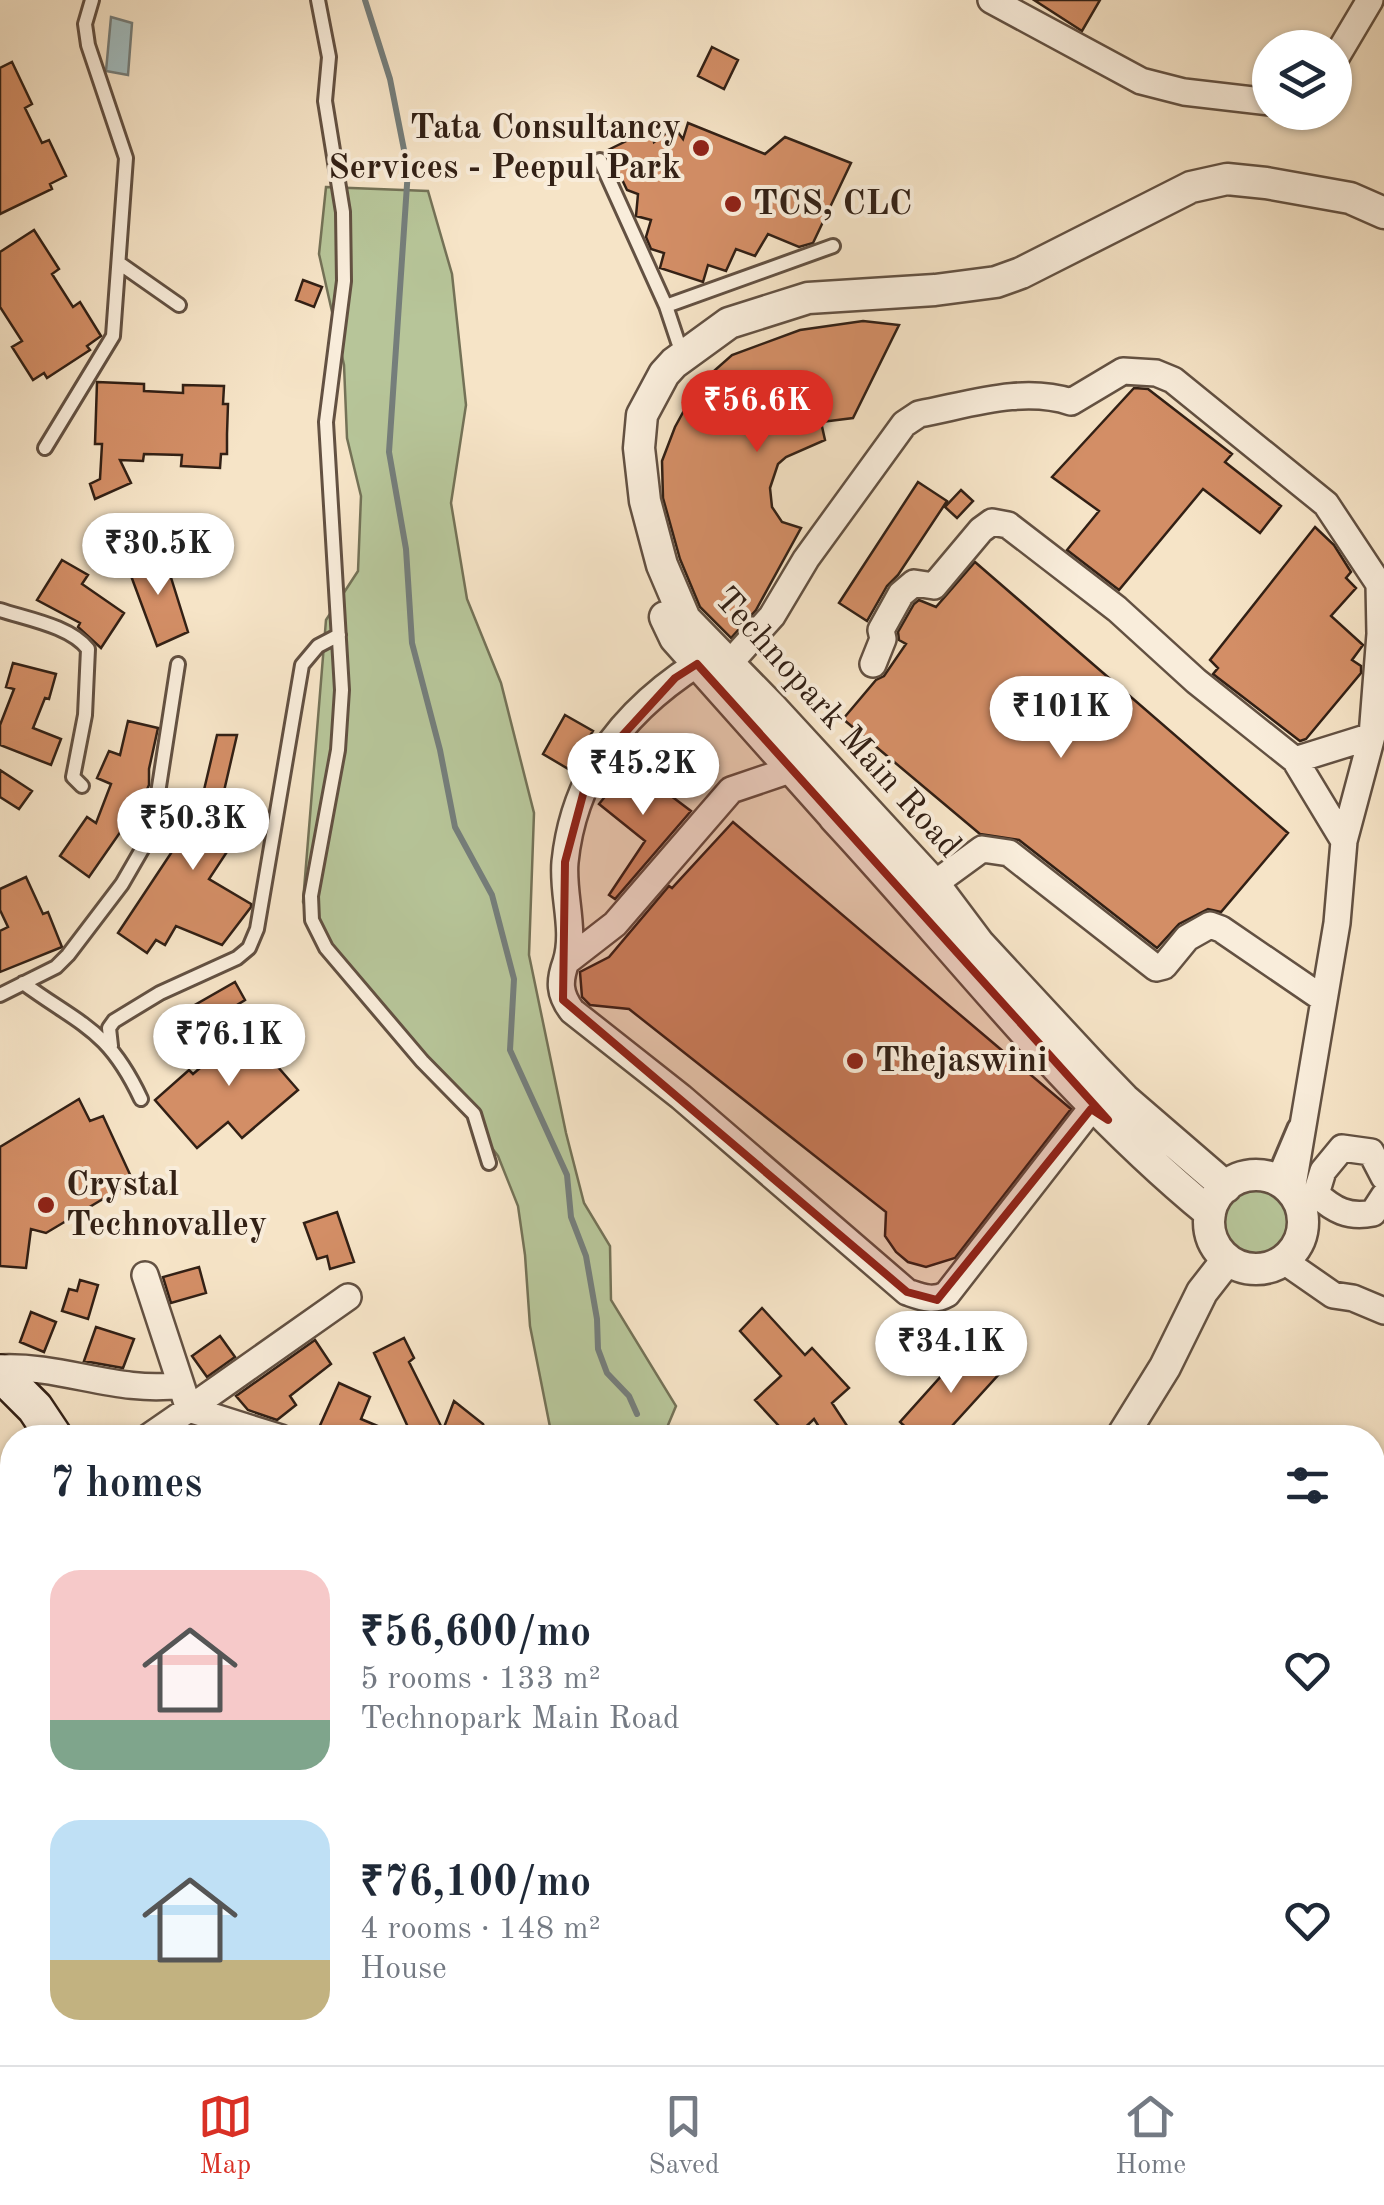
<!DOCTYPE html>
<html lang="en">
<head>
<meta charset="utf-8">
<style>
  body { margin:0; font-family:"Old Standard TT",serif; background:#f2f2f3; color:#1f2937; height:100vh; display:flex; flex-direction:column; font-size:38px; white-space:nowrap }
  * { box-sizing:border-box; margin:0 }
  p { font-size:32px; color:#747a83 }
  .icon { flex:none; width:55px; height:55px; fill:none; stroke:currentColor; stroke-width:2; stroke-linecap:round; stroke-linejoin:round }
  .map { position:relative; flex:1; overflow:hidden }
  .details { position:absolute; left:0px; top:1425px; width:1385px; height:640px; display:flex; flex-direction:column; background:#fff; border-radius:40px 40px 0 0; box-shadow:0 2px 8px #0004 }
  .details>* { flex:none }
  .buttons { position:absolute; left:1252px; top:30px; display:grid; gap:20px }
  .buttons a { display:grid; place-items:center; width:100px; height:100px; border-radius:50%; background:#fff; box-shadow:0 2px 8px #0004; font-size:50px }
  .price { position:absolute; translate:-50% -85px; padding:0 22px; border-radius:35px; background:#fff; color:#222; font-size:32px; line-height:65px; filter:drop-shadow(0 2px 5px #0008) }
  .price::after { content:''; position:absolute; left:50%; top:60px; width:30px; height:22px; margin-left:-15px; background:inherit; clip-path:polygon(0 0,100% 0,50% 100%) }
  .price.active { background:#d93025; color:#fff }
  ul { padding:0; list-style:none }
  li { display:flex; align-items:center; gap:30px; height:250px; padding:0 50px }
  li span { display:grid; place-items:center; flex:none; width:280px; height:200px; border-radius:30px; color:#555 }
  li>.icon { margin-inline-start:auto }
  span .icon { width:120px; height:120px; fill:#fffc; stroke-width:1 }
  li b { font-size:42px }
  h2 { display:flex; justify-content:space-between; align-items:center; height:120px; padding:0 50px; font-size:42px }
  .tab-bar { display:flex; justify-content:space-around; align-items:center; height:140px; border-top:2px solid #e0e1e3; background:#fff; font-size:28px; color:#747a83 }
  .tab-bar a { display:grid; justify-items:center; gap:5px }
  .tab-bar .active { color:#d93025 }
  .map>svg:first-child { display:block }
  .green { fill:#b7c599; stroke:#747257; stroke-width:2.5 }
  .water { fill:#a1bcbf; stroke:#757e7b; stroke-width:2.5 }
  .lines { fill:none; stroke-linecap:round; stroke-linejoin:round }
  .stream { stroke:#757e7b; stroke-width:6 }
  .building { fill:#d38e66; stroke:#322015; stroke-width:2.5 }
  .service-casing { stroke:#635142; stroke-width:18 }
  .minor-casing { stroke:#635142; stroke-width:30 }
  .tertiary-casing { stroke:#635142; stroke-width:35 }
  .secondary-casing { stroke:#322015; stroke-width:40 }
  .service { stroke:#f9eddb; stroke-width:12 }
  .minor { stroke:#f9eddb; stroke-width:25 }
  .tertiary { stroke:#f9eddb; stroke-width:30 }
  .secondary { stroke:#f9eddb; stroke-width:35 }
  .marked { fill:#8f2418; fill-opacity:0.2; stroke:#8f2418; stroke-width:8; stroke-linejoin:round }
  .poi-dot { fill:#8f2418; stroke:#f9eddb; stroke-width:4 }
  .labels { text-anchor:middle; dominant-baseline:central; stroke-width:8; stroke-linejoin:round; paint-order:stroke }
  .poi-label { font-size:35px; font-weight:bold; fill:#322015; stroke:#f9eddb; text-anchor:start }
  .street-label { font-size:35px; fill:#322015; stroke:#f9eddb }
</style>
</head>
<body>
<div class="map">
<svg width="1384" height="2065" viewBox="0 0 1384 2065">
  <rect width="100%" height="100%" fill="#f6e4c7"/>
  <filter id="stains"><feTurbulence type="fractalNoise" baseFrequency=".002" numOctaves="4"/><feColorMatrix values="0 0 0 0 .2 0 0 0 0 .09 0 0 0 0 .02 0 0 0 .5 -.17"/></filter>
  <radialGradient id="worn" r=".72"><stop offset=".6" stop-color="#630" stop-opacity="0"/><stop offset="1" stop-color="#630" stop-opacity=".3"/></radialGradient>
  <path class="green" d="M326,187l102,4 24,83 14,131 -15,98 16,96 34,84 33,130 -5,142 37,178 18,70 26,43 1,54 65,106 -13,31h-111l-22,-111 -5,-71 -7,-49 -20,-50 -124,-160 -42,-40 -29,-54 23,-282 32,-49 3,-75 -14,-58 -3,-73 -25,-111z
    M1217 1222a38 38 0 1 1 76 0a38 38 0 1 1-76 0Z"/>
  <path class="water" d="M111,17l21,6 -4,52 -22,-4z"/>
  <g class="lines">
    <path class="stream" d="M365,0l25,79 18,91 -19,282 17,97 6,94 28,107 15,77 37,68 22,84 -4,71 57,125 4,42 15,39 11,63 1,30 9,24 22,23 8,18"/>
  </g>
  <path class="building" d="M1034,0h66l-18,31z
    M712,47l26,13 -14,29 -26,-13z
    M12,62l20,42 -7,4 17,35 7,-3 17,36 -16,8 2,5 -52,25v-146z
    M688,123l77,31 20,-17 66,26 -38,80 -14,4 -31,-13 -13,22 -19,-7 -10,22 -18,-6 -5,17 -43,-14 4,-15 -13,-4 -5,-12 5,-17 -15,-4 2,-22 -11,-4 -19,-40 43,-21 3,13 20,-15 9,12z
    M34,230l25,39 -7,5 21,33 7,-5 21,34 -14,10 3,4 -43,28 -3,-5 -11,7 -21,-33 10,-6 -22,-34v-55z
    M303,280l19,7 -8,20 -18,-7z
    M863,321l36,4 -46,93 -32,4 4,18 -39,17 -8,7 -8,24 2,19 10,15 19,6 -45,82 -25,28 -31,-31 -20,-48 -17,-61 -1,-37 13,-34 23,-42 34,-30 68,-25z
    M97,382l47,2v7l39,2v-8l41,1 -1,18h5l-1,30v20h-6l-1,14 -39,-2 1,-11 -38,-1 -1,7 -23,-1 11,23 -36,16 -5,-15 10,-5 2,-35h-7z
    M1134,388l14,1 84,65 -7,8 56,44 -21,27 -57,-44 -84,101 -52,-40 32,-39 -47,-34z
    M918,482l29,19 -49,74 -11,11 -20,35 -28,-18z
    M961,490l12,11 -16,17 -12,-11z
    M1315,527l19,18 17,27 -5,6 10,10 -25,28 32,29 -11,15 9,6v7l-55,66 -6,2 -87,-67 5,-6 -8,-8z
    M163,552l25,80 -31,14 -30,-81z
    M62,560l26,15 -6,9 42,29 -23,35 -23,-21 2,-4 -43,-23z
    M975,562l313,271 -67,79 -13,-3 -29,15 -22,24 -138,-108 -39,-6 -137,-115 33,-39 8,-4 22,-32 -7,-4 -1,-8 16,-28 5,-4 17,7z
    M13,663l43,11 -7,25 -4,-1 -12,30 28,11 -10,26 -51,-20v-20l14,-36 -8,-2z
    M565,715l28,16 -23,39 -27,-16z
    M128,721l30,7 -9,41v16l-9,20 6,2 -4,22 -5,8 -16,-6 -32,46 -29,-21 27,-39 9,6 15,-39 -14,-6 12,-27 11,4z
    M217,735h20l-19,82 22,15 -31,47 42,25v3l-29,38 -46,-19 -11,19 -9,-5 -9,13 -29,-20 81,-122z
    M691,754l10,24 -32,13 -9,-25z
    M634,768l57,43 -76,88 -6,-4 36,-54 -46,-37 21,-26 4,4z
    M0,770l32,21 -13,18 -19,-12z
    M733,822l338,287 -116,149 -29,9 -18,-5 -12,-10 -11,-16 1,-24 -257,-203 -39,-4 -8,-8 -2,-25 29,-15 60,-71 3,2z
    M26,877l17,37 5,-2 14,35 -62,25v-41l8,-4 -8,-17v-21z
    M235,982l10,18 -39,24 -3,-5 -37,22 -8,-15z
    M255,1021l25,30 -9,8 27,31 -56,48 -14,-16 -31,26 -42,-48 34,-30 4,4z
    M79,1099l11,22 13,-5 30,65 -87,52 -15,-4 -5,39 -26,-2v-119z
    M337,1212l17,50 -24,7 -3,-13 -10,3 -13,-36z
    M199,1267l7,26 -35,10 -8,-26z
    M80,1280l18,5 -10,34 -26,-8 7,-22 8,2z
    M762,1308l43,47 7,-7 37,40 -17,15 23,35h-29l-12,-19 -20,19h-4l-35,-38 26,-24 -41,-45z
    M31,1312l25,10 -12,30 -24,-10z
    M96,1327l38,12 -11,29 -39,-7z
    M220,1336l15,21 -28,20 -15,-21z
    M404,1338l10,20 -5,4 34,68 11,-29 29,23 5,14h-75l-39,-85z
    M315,1340l16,24 -41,32 6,9 -19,15 -29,-10 -12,-14z
    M969,1345l31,28 -59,65h-24l-17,-16z
    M339,1383l31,14 -9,22 45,19h-72l-16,-8z"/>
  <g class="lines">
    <defs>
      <path id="service" d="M318,0l11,57 -4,44 18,111 1,69 -18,141 16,268 -4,60 -27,146 1,24 14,28 96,113 52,53 15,49
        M600,160l66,146 12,36
        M119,263l60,42
        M666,306l167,-60
        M45,448l68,-112 13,-178 -38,-113 -3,-21 7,-24
        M0,610c27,9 70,16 88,39l-3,66 -12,62 9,9
        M23,983c59,43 85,46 118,116
        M0,995l56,-28 12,-12 54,-71 30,-52 26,-168
        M111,1046l-2,-18 5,-7 46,-28 77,-35 12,-10 8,-19 45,-264 16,-19 21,-11
        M1273,1178l22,-52"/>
      <path id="minor" d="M991,0l150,81 43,11 86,10
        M1335,59l35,-59
        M697,664c-72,46 -123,109 -132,198 -3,32 11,68 1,100l49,-38 116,-134 59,-20
        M873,664l10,-25 -2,-9 20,-36 13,-11 20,3 47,-56 11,-8 16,3 109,84 79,72 99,79 49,81
        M728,665l44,-49 34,-57 98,-135 15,-10c49,-9 103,-28 152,-12l52,-31 33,2 17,7 153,124 53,80 1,50 -8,102 -28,105 -7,82 -45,268
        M1295,760l77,-24
        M934,884l48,-35 27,4 147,115 8,-2 23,-28 23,-13 11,4 101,69
        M566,962c-7,19 -7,32 6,49l109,86 226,195c15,5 26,10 40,2l144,-185 17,11
        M1316,1194c18,16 32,24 57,19l11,-17
        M1299,1201l17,-7 7,-23 19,-23 29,4 13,25
        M1284,1261l49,34 20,3 31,13
        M145,1275l44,134 -42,29
        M0,1368c63,-3 119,26 181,17
        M189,1409l159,-112
        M189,1409l92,29
        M1372,1608l11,-23
        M0,1720l12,-2
        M916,2052l17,13
        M1198,2065l2,-13"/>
      <path id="tertiary" d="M665,617l10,21 172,193
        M834,817c124,133 234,280 376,396
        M1209 1222a47 47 0 1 1 94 0a47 47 0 1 1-94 0Z
        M1226,1187l-102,-88 -29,-30 -116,-125 -45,-60 -163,-177 -86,-88 -23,-54 -17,-64 -6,-53 3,-33 22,-41 10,-11 55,-40 79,-25 127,-8 61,-8 25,-9 170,-86 36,-8 39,4 84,15 34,15
        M1121,1438l44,-71 37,-75 25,-32"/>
      <path id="secondary" d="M0,1373l35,35 20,30
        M588,2052l13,13"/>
    </defs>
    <use href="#service" class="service-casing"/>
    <use href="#minor" class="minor-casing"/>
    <use href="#tertiary" class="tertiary-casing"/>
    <use href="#secondary" class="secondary-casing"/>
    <use href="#service" class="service"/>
    <use href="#minor" class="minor"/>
    <use href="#tertiary" class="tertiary"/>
    <use href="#secondary" class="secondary"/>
  </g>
  <path class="marked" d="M697,664l411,456 -17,-11 -154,191 -30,-8 -344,-292 2,-138 24,-90 86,-94z"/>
  <g class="poi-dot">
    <circle cx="701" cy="148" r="10"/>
    <circle cx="733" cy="204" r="10"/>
    <circle cx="855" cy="1061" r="10"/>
    <circle cx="46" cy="1205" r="10"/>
  </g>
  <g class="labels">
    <g class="poi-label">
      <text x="681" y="128" text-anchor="end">Tata Consultancy<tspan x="681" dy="40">Services - Peepul Park</tspan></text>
      <text x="753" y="204">TCS, CLC</text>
      <text x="875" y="1061">Thejaswini</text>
      <text x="66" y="1185">Crystal<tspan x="66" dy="40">Technovalley</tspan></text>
    </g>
    <g class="street-label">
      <text transform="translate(837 723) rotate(48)">Technopark Main Road</text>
    </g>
  </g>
  <rect width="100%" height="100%" filter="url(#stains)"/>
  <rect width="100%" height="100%" fill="url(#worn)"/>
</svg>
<div class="buttons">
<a><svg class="icon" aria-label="layers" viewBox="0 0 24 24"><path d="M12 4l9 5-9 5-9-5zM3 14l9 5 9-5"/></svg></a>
</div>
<b class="price active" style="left:757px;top:455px">₹56.6K</b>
<b class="price" style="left:158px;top:598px">₹30.5K</b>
<b class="price" style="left:1061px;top:761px">₹101K</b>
<b class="price" style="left:643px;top:818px">₹45.2K</b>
<b class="price" style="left:193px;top:873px">₹50.3K</b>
<b class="price" style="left:229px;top:1089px">₹76.1K</b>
<b class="price" style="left:951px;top:1396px">₹34.1K</b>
<section class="details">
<h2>7 homes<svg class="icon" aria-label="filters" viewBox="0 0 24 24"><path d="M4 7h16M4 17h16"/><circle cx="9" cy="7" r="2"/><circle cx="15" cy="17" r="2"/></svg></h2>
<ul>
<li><span style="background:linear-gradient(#f6c9c9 75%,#7fa58c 0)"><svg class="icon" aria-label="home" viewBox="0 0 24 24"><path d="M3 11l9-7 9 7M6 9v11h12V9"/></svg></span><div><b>₹56,600/mo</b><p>5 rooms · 133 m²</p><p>Technopark Main Road</p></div><svg class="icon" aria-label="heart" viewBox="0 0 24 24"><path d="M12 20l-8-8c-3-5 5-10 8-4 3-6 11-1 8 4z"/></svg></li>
<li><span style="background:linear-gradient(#bfe0f5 70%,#c2b280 0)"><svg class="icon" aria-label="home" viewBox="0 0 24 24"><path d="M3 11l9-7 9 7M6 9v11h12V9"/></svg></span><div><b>₹76,100/mo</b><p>4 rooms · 148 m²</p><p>House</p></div><svg class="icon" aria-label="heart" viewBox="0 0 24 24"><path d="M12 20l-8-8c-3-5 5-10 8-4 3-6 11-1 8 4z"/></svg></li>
</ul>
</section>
</div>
<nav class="tab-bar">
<a class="active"><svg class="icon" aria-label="map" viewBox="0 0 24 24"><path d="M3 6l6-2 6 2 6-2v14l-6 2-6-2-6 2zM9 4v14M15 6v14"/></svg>Map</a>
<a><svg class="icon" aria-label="saved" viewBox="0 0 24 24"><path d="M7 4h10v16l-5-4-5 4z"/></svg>Saved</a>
<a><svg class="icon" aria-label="home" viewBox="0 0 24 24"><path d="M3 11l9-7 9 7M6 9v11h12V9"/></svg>Home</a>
</nav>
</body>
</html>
